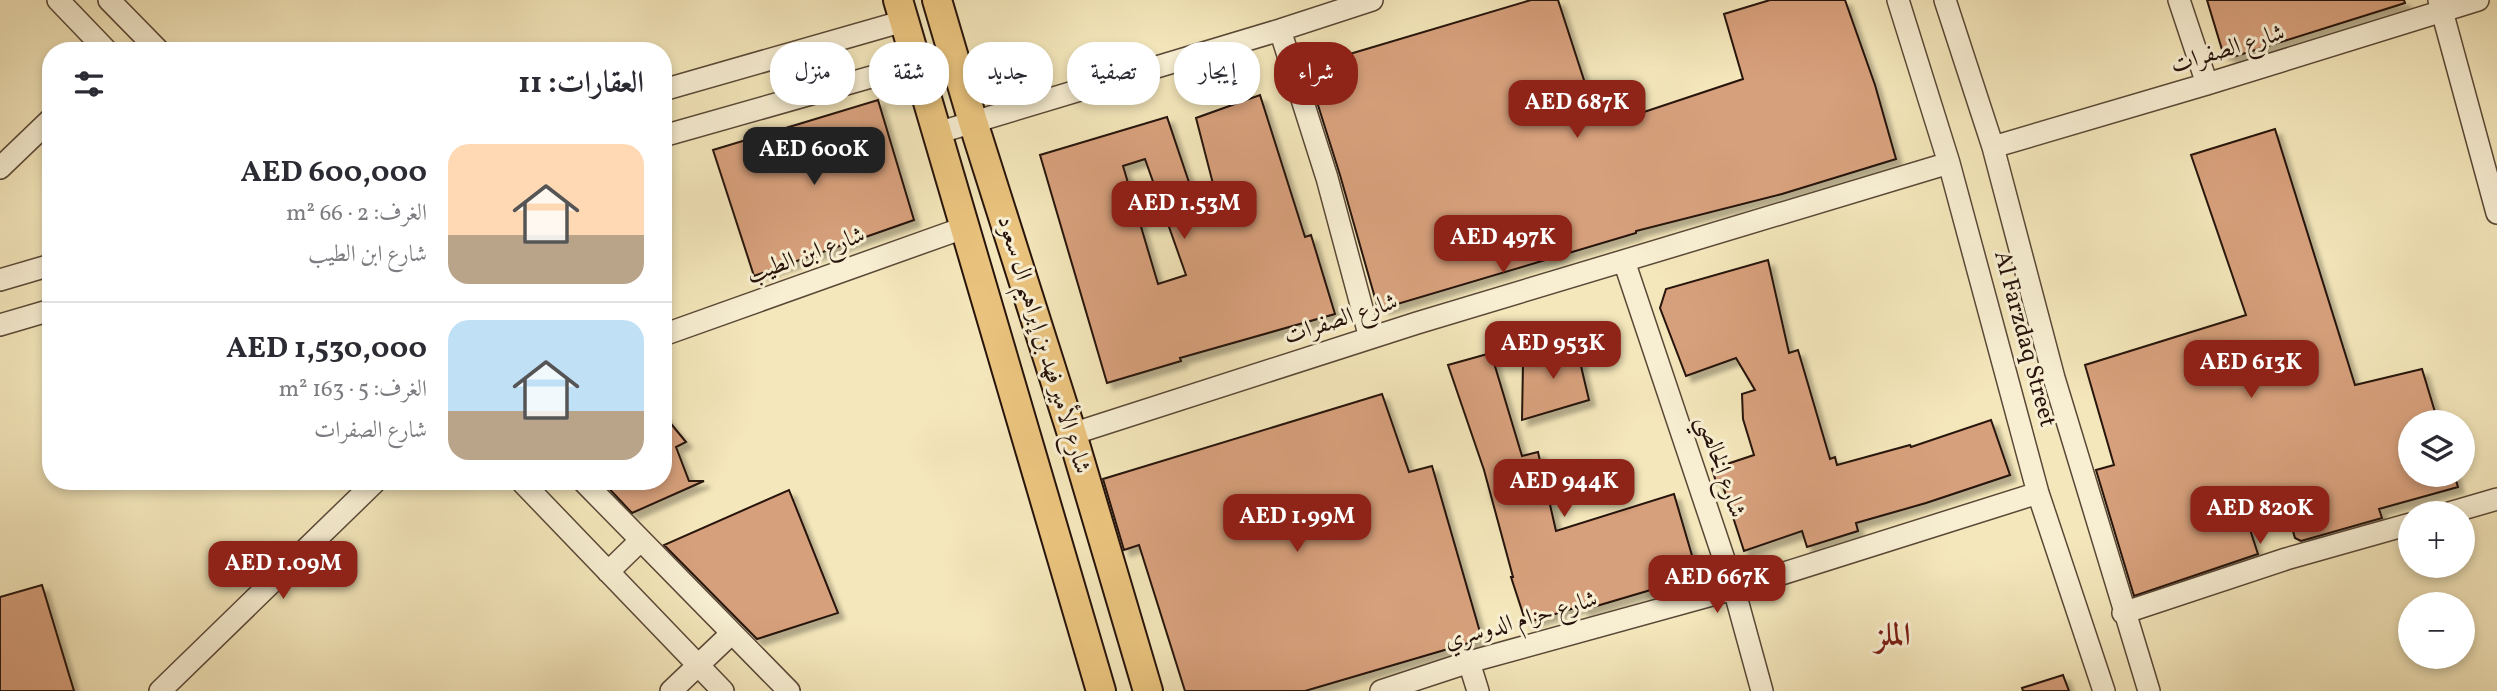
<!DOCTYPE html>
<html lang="ar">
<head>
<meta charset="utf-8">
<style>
  body { margin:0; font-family:Vollkorn,Amiri,serif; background:#f2f2f3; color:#2b2b33; direction:rtl; height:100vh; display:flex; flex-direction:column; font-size:26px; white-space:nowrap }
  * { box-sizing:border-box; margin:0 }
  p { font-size:23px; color:#7c7c81 }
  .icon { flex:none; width:38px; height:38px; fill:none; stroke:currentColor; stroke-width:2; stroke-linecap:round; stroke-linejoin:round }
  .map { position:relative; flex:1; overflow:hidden; direction:ltr }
  .side { position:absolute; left:42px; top:42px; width:630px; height:448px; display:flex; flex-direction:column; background:#fff; border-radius:28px; box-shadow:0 4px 10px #0003; direction:rtl }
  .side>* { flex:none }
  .hud { position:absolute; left:693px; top:42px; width:665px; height:63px; direction:rtl; display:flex; gap:14px }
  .controls { position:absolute; left:2398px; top:410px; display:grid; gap:14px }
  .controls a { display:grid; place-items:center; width:77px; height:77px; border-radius:50%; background:#fff; box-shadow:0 4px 10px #0003; font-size:35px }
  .price { position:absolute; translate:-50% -60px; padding:0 16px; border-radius:14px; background:#8f2418; color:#fff; font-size:23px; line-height:46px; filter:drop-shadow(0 2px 4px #0008) }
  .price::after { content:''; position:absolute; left:50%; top:42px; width:21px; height:16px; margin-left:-10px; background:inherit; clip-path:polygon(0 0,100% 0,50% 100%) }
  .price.active { background:#222; color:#fff }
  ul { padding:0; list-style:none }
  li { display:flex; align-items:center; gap:21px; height:175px; padding:0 28px }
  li+li { border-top:2px solid #e1e1e2 }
  li span { display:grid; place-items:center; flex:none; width:196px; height:140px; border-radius:21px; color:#555 }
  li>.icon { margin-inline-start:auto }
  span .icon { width:84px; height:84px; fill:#fffc; stroke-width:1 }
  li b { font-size:30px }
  h2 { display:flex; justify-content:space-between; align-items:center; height:84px; padding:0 28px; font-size:30px }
  .chip { padding:0 24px; border-radius:28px; background:#fff; box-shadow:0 4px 10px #0003; font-size:24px; line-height:63px }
  .chip.active { background:#8f2418; color:#fff }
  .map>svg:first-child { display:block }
  .building { fill:#d7a07b; stroke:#27130b; stroke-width:2; fill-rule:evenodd; filter:url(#shadow) }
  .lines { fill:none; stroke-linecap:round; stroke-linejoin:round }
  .minor-casing { stroke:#5a4837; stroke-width:24 }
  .major-casing { stroke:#27130b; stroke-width:32 }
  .minor { stroke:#f8efd3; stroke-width:21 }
  .major { stroke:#eac47e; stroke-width:28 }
  .labels { text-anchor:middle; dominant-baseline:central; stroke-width:6; stroke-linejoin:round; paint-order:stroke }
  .street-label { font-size:24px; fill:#27130b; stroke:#f8efd3 }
  .district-label { font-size:32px; font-weight:bold; fill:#7a1f14; stroke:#f8efd3 }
</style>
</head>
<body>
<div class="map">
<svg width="2497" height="691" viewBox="0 0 2497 691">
  <defs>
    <filter id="shadow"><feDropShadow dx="6" dy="6" stdDeviation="2" flood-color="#0004"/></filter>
  </defs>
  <rect width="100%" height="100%" fill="#f4e7bb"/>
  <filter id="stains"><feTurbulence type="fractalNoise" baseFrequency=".00286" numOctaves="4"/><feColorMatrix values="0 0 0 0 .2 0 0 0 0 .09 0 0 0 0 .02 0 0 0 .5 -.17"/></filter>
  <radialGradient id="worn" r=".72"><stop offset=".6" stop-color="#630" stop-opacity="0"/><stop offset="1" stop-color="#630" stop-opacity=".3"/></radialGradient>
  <path class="building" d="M1531,0h27l37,114 6,-2 4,13 138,-46 -19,-65 46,-14h75l30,85 21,74 -114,35 -146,37v2l-252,75 -7,-3 -37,-130 -34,-108z
    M2207,0h197l1,3 -172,54 -10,-4z
    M1260,95l45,142 6,-2 24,79 -155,44 1,3 -74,22 -67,-228 127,-38 31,92 20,-6 -22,-85zM1145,159l41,116 -28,9 -35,-118z
    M878,100l36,120 -160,56 -41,-126z
    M2275,129l80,256 67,-16 16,53h-28v52h44l4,13 -79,22 3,9 -81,23 -6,-3 -13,-43 -39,13 15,46 -124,42 -38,-126 18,-5 -29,-100 161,-50 -55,-160z
    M1768,260l21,93 9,-3 32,109 5,-2 2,8 73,-20 1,2 80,-27 19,55 -84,28 -70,20 2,8 -51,16 -5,-16 -58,20 -22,-68 -5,2 -5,-16 42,-14 -11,-36 -1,-25 13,-4 -19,-32 -50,18 -26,-68 6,-19z
    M1576,345l13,55 -67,20 1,-58 27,-16z
    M1491,353l31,103 16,-4 18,79 118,-37 24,82 -115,34 -2,-4 -55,17 -15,-46h2l-29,-107 -36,-105z
    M1382,394l27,78 23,-6 50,173 -177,52h-120l-46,-146 -15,5 -21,-71z
    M663,414l23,28 -10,5 13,34h15l-72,32 -30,-32h61z
    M789,490l49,123 -81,26 -93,-94z
    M42,585l32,106h-74v-94z
    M2063,675l6,16h-46l-1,-3z"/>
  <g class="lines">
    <defs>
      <path id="minor" d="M58,0l49,51
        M109,0l50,51
        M1898,0l51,163 89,330 66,198
        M1945,0l48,147 61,231 95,313
        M2179,0l28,84
        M2439,0l58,213
        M1280,30l47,148 43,160
        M663,90l241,-69
        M937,133l343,-103 92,-30
        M663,136l254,-72
        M1993,147l214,-63 271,-84
        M0,168l51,-49
        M1624,261l110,328 28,102
        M0,280l51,-15
        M0,325l51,-15
        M663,335l303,-108
        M1072,434l345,-111 532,-160
        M521,481l202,210
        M583,481l206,210
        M2449,513l48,-14
        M608,572l33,-32
        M2123,613l163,-54 124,-35
        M1469,662l9,29
        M160,691l216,-210
        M671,691l61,-58
        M1381,691l88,-29 265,-73 304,-96"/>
      <path id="major" d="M898,0l203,691
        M937,0l36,122 99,312 76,257"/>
    </defs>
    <use href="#minor" class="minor-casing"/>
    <use href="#major" class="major-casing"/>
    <use href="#minor" class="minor"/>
    <use href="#major" class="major"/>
  </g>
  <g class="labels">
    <g class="street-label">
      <text transform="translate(2228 50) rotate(-17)">شارع الصفرات</text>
      <text transform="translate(806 256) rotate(-20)">شارع ابن الطيب</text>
      <text transform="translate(1341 320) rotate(-18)">شارع الصفرات</text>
      <text transform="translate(2024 339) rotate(75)">Al Farzdaq Street</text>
      <text transform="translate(1043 345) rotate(73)">شارع الأمير فهد بن إبراهيم ال سعود</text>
      <text transform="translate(1720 467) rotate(71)">شارع الخالصي</text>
      <text transform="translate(1521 621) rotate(-16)">شارع حزام الدوسري</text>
    </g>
    <g class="district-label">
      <text x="1893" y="637">الملز</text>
    </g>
  </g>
  <rect width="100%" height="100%" filter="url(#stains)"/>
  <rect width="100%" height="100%" fill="url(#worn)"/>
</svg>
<div class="controls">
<a><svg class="icon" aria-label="layers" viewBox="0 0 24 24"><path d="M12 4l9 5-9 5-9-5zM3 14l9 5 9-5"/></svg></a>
<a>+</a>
<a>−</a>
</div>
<b class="price" style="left:1577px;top:140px">AED 687K</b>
<b class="price active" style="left:814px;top:187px">AED 600K</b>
<b class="price" style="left:1184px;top:241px">AED 1.53M</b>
<b class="price" style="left:1503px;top:275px">AED 497K</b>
<b class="price" style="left:1553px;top:381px">AED 953K</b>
<b class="price" style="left:2251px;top:400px">AED 613K</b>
<b class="price" style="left:1564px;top:519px">AED 944K</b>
<b class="price" style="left:2260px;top:546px">AED 820K</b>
<b class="price" style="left:1297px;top:554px">AED 1.99M</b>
<b class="price" style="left:283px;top:601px">AED 1.09M</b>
<b class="price" style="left:1717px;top:615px">AED 667K</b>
<div class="hud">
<a class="chip active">شراء</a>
<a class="chip">إيجار</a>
<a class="chip">تصفية</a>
<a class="chip">جديد</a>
<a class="chip">شقة</a>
<a class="chip">منزل</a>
</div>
<section class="side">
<h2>العقارات: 11<svg class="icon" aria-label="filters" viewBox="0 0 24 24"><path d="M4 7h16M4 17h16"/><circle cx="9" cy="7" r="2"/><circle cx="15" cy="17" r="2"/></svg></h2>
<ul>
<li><span style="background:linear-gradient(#ffd9b3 65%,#b9a48a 0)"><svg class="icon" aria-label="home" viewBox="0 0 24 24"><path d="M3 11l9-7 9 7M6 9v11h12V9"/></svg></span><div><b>AED 600,000</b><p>الغرف: 2 · 66 m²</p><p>شارع ابن الطيب</p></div></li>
<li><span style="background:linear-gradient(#bfe0f5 65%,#b9a48a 0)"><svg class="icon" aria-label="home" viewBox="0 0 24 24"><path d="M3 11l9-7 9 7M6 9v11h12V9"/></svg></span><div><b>AED 1,530,000</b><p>الغرف: 5 · 163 m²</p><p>شارع الصفرات</p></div></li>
</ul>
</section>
</div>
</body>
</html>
